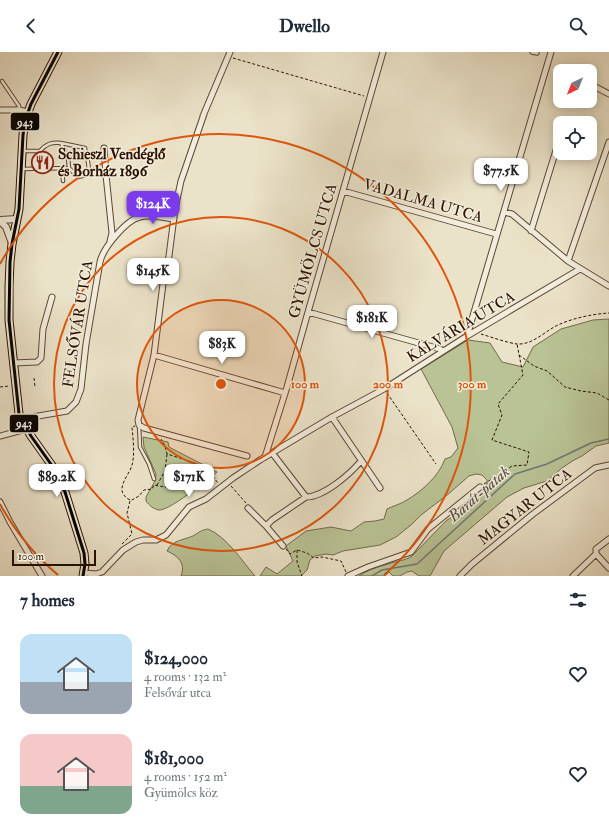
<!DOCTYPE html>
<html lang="en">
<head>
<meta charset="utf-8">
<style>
  body { margin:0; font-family:"IM FELL Double Pica",serif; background:#f2f2f3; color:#1f2937; height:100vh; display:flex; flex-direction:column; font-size:15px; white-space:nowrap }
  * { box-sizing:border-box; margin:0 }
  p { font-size:13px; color:#747a83 }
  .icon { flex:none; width:22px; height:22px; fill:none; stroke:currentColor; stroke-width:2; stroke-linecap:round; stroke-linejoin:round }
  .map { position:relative; height:524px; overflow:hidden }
  .details { display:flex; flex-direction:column; background:#fff; flex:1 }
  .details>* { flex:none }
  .needle { width:26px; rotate:223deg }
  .controls { position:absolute; left:553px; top:12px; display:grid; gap:8px }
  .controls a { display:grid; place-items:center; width:44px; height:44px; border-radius:8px; background:#fff; box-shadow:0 2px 10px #0003; font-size:20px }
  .scale { position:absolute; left:12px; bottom:10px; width:84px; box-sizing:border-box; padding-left:4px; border:2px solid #2d1201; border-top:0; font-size:11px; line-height:14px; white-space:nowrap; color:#2d1201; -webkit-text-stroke:3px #f2eddc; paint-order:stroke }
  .price { position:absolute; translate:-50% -34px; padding:0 9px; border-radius:8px; background:#fff; color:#222; font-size:13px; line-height:26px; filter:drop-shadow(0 1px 2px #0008) }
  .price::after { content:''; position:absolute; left:50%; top:24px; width:12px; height:9px; margin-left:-6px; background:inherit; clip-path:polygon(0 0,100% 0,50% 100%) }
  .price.on { background:#7c3aed; color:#fff }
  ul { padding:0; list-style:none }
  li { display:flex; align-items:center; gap:12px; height:100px; padding:0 20px }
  li span { display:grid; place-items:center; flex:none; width:112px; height:80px; border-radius:12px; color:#555 }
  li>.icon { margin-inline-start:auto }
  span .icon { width:48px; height:48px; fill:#fffc; stroke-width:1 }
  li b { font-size:17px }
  h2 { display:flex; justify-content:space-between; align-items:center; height:48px; padding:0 20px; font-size:17px }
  header { display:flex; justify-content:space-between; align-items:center; height:52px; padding:0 20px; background:#fff; font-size:18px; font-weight:700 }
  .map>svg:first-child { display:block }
  .green { fill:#b9c395; stroke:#736a4b }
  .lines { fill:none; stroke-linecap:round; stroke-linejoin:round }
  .stream { stroke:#717774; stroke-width:1.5 }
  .service-casing { stroke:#5c4633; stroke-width:4.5 }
  .pedestrian-casing { stroke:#5c4633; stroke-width:5.5 }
  .minor-casing { stroke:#5c4633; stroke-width:7 }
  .tertiary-casing { stroke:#5c4633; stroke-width:8 }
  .secondary-casing { stroke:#2d1201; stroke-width:9 }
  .path { stroke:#2d1201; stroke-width:1; stroke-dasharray:3 2; stroke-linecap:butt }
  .service { stroke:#f2eddc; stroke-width:2.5 }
  .pedestrian { stroke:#f2eddc; stroke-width:3.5 }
  .minor { stroke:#f2eddc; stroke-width:5 }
  .tertiary { stroke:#f2eddc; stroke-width:6 }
  .secondary { stroke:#f2eddc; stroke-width:7 }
  .bus-1-casing { stroke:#f2eddc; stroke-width:6 }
  .bus-1 { stroke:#000; stroke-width:3 }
  .ring { fill:none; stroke:#df550b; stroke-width:2 }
  .labels { text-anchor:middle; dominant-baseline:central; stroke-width:3; stroke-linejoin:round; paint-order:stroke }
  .poi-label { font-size:15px; font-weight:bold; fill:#2d1201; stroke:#f2eddc; text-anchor:start }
  .street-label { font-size:15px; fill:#2d1201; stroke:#f2eddc }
  .water-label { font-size:16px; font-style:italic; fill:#554d44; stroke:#f2eddc }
  .centre { fill:#df550b; stroke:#f2eddc; stroke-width:2 }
  .ring-label { font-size:12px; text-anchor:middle; font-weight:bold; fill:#df550b; stroke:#f2eddc; stroke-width:3; stroke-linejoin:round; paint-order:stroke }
  .line-badge { stroke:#f2eddc; stroke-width:1.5 }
  .badge-label { font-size:11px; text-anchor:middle; font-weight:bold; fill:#fff }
</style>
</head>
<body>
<header><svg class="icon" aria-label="back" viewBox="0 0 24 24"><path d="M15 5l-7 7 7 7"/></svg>Dwello<svg class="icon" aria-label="search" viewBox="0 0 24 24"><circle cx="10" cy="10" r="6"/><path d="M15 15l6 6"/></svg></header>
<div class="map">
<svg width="609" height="524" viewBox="0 0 609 524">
  <rect width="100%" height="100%" fill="#ebe3c9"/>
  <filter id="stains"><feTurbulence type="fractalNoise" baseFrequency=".005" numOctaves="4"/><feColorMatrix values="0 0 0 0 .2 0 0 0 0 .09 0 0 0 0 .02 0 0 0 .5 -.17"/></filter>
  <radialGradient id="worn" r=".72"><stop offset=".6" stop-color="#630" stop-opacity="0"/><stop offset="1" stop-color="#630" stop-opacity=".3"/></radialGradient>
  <path class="green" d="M609,267v124l-13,3 -14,10 -8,4 -12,8 -15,13 -23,7 -17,9 -63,54 -14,25h-11l-7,-5 -5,1 -7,4h-7l-4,-4 -4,4h-26c8,-6 19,-9 29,-12 8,-3 17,-3 24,-8l35,-36 16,-9 15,-14 9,-13v-4l-5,-5 -6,-1 -7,2 -23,20 -25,19 -10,10 -15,12 -16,8 -6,1 -31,5 -10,4 -7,-1 -11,2 -5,4 -3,10 -6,6h-41l6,-9 11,7 16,-13 -7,-15 20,-15 25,-4 20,4 13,-9 11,-1 9,-2 3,-10c6,-3 14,-5 20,-9 15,-9 32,-24 38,-41l6,-2 7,-9 -6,-21 -31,-58 47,-29 22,3 12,19 21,5 10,-20 28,-18 32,-9z
    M143,385l25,5 1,5 48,25c-10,8 -48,39 -58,38 -6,-1 -10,-5 -13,-9v-4l9,-16 1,-7 -12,-27z
    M208,477c19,8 34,32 47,47h-74c5,-13 -3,-20 -14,-25 5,-11 17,-11 26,-15 5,-3 8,-6 15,-7z"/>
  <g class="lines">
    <path class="stream" d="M372,524l10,-6 35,-6 98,-90 32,-10 44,-21 18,-4"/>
    <defs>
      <path id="service" d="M2,29l17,25v4
        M61,91l24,5c2,12 10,28 -7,29l-9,-9
        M23,117l46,-1 -1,-10 -7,-15c-10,-1 -15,1 -21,8h-17
        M62,117l1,12
        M139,373l1,22 9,17 5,15"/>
      <path id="pedestrian" d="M532,0l5,1"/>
      <path id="minor" d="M590,32l19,10
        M0,58h19l9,2
        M204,62l-23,67 -6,28 -6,47 -5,20 -10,79 -16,65 1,5 5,3 103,28
        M203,64l27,-64
        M104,96l2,27 6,58 -2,8
        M343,139l153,43
        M504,160l8,2 56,47 41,25
        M531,179l26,-84
        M568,209l41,-119
        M308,260l132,37 3,2
        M467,284l84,-284
        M154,303l131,38
        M13,311l24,-1 4,-4 2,-29 9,-32
        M332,365l48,71
        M21,367l46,-8 9,-9 5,-13 5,-45 14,-82c3,-14 26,-42 40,-45 11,-3 23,1 34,2
        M0,384l26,-7
        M273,402l33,43
        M265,405l22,-70 21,-75 75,-260
        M0,450l10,20 32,54
        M248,456l18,18
        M283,494l-17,-20 6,-6 34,-23c18,0 44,-23 55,-36
        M596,502l13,14
        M84,521l12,1 6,-2 21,-22 13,-8 7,-2h13l10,-5 23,-28 17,-8 27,-21 27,-18 72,-43 52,-28 83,-53 113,-67
        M348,524l20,-9 43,-15 17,-23 52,-42
        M460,524l12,-12 61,-50 62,-46 14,-3
        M573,524l23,-22v-5l13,-10"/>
      <path id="tertiary" d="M0,168l17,-1
        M0,169l6,6 6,16"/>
      <path id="secondary" d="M58,0l-27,52 -6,17 -2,14 -4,74 -7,35 -2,18 -1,25v33l10,94 12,22 22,31 12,25 19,61 1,11 -2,12"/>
    </defs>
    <use href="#service" class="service-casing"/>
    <use href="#pedestrian" class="pedestrian-casing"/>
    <use href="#minor" class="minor-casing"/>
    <use href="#tertiary" class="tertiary-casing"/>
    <use href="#secondary" class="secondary-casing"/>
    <path class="path" d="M233,6l131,38
      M481,282c10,3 27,9 36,10 16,1 28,-13 41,-19 15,-7 35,-11 51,-12
      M519,303l15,11 13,5 18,16 16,4 16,2 12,7
      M34,326l1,9
      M0,335l9,-1
      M387,341l49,71
      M201,416l7,2 10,13
      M484,432l28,-18 15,-1 2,-13 -37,-12 10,-25 -4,-11 25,-29 -6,-31
      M157,433l8,-14 2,-17
      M231,434l15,17
      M130,448c-4,-2 -7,-5 -8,-9 -1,-9 8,-18 10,-26 3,-11 1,-26 0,-38l3,-1
      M122,492l10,-10 -5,-21 3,-12 9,-5 5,-6 8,-1 2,-4 16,3c2,-5 6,-13 12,-15 8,-2 12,2 18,-5l-5,-5 -28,-9 -2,-8 -4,-7
      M286,497l4,5 7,-4 10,3 7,5 8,-1 19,4 5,11
      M297,498v12l5,14"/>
    <use href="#service" class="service"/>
    <use href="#pedestrian" class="pedestrian"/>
    <use href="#minor" class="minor"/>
    <use href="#tertiary" class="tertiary"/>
    <use href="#secondary" class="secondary"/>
    <defs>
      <path id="bus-1" d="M58,0l-27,52 -6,17 -2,14 -4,74 -7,35 -2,18 -1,58 10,94 12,22 22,31 12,25 19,61 1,11 -2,12"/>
    </defs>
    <use href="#bus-1" class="bus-1-casing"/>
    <use href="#bus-1" class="bus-1"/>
  </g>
  <circle cx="221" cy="332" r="84" fill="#df550b" fill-opacity=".12"/>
  <g class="ring">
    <circle cx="221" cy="332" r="84"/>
    <circle cx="221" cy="332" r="167"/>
    <path d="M58 523A251 251 0 0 1 0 452M0 212A251 251 0 1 1 384 523"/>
  </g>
  <defs>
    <symbol id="restaurant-ring" viewBox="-11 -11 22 22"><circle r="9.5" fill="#f2eddc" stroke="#8f2418" stroke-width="1.5"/><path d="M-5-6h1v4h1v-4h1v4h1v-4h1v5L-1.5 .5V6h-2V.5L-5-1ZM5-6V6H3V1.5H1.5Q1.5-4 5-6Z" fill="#8f2418"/></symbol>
  </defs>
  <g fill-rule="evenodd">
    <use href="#restaurant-ring" x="30" y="98" width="25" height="25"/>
  </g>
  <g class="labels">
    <g class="poi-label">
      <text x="58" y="102">Schieszl Vendéglő<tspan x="58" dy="17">és Borház 1896</tspan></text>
    </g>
    <g class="street-label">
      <text transform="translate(423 149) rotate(16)">VADALMA UTCA</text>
      <text transform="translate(313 199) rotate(-74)">GYÜMÖLCS UTCA</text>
      <text transform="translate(78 272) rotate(-81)">FELSŐVÁR UTCA</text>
      <text transform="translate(461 275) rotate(-31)">KÁLVÁRIA UTCA</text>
      <text transform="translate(525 455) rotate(-38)">MAGYAR UTCA</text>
    </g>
    <g class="water-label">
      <text transform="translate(479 442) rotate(-41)">Barát-patak</text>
    </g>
  </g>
  <circle cx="221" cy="332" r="6" class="centre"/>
  <g class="ring-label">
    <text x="305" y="336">100 m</text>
    <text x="388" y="336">200 m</text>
    <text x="472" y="336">300 m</text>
  </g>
  <g class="line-badge">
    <rect x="10" y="60" width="30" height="19" rx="4" fill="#000"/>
    <rect x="9" y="362" width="30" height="19" rx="4" fill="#000"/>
  </g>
  <g class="badge-label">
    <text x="25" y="74">943</text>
    <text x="24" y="375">943</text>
  </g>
  <rect width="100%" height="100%" filter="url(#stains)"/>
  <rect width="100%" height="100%" fill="url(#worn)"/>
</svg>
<div class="controls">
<a><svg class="needle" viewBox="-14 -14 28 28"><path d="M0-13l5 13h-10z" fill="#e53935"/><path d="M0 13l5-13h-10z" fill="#747a83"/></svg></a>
<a><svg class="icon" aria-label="locate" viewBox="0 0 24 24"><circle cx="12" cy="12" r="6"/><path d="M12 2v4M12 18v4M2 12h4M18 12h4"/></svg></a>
</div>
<div class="scale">100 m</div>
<b class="price" style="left:501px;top:140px">$77.5K</b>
<b class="price on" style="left:153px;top:173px">$124K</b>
<b class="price" style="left:153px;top:240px">$145K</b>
<b class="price" style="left:372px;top:287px">$181K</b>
<b class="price" style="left:222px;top:313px">$83K</b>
<b class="price" style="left:57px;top:446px">$89.2K</b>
<b class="price" style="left:189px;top:446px">$171K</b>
</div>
<section class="details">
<h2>7 homes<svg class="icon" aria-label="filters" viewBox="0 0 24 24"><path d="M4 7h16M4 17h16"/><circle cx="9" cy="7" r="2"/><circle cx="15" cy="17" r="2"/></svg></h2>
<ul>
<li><span style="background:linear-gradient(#bfe0f5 60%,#9aa5b1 0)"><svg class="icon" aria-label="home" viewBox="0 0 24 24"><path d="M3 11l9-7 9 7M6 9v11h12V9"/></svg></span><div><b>$124,000</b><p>4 rooms · 132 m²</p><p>Felsővár utca</p></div><svg class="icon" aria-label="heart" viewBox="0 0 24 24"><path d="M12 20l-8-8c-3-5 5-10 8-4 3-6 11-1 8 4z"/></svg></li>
<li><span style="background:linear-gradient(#f6c9c9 65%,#7fa58c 0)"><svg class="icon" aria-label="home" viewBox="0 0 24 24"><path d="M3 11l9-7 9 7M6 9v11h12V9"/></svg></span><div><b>$181,000</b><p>4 rooms · 152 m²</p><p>Gyümölcs köz</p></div><svg class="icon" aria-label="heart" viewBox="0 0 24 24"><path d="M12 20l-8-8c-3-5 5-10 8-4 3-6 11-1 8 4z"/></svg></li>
</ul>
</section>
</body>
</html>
